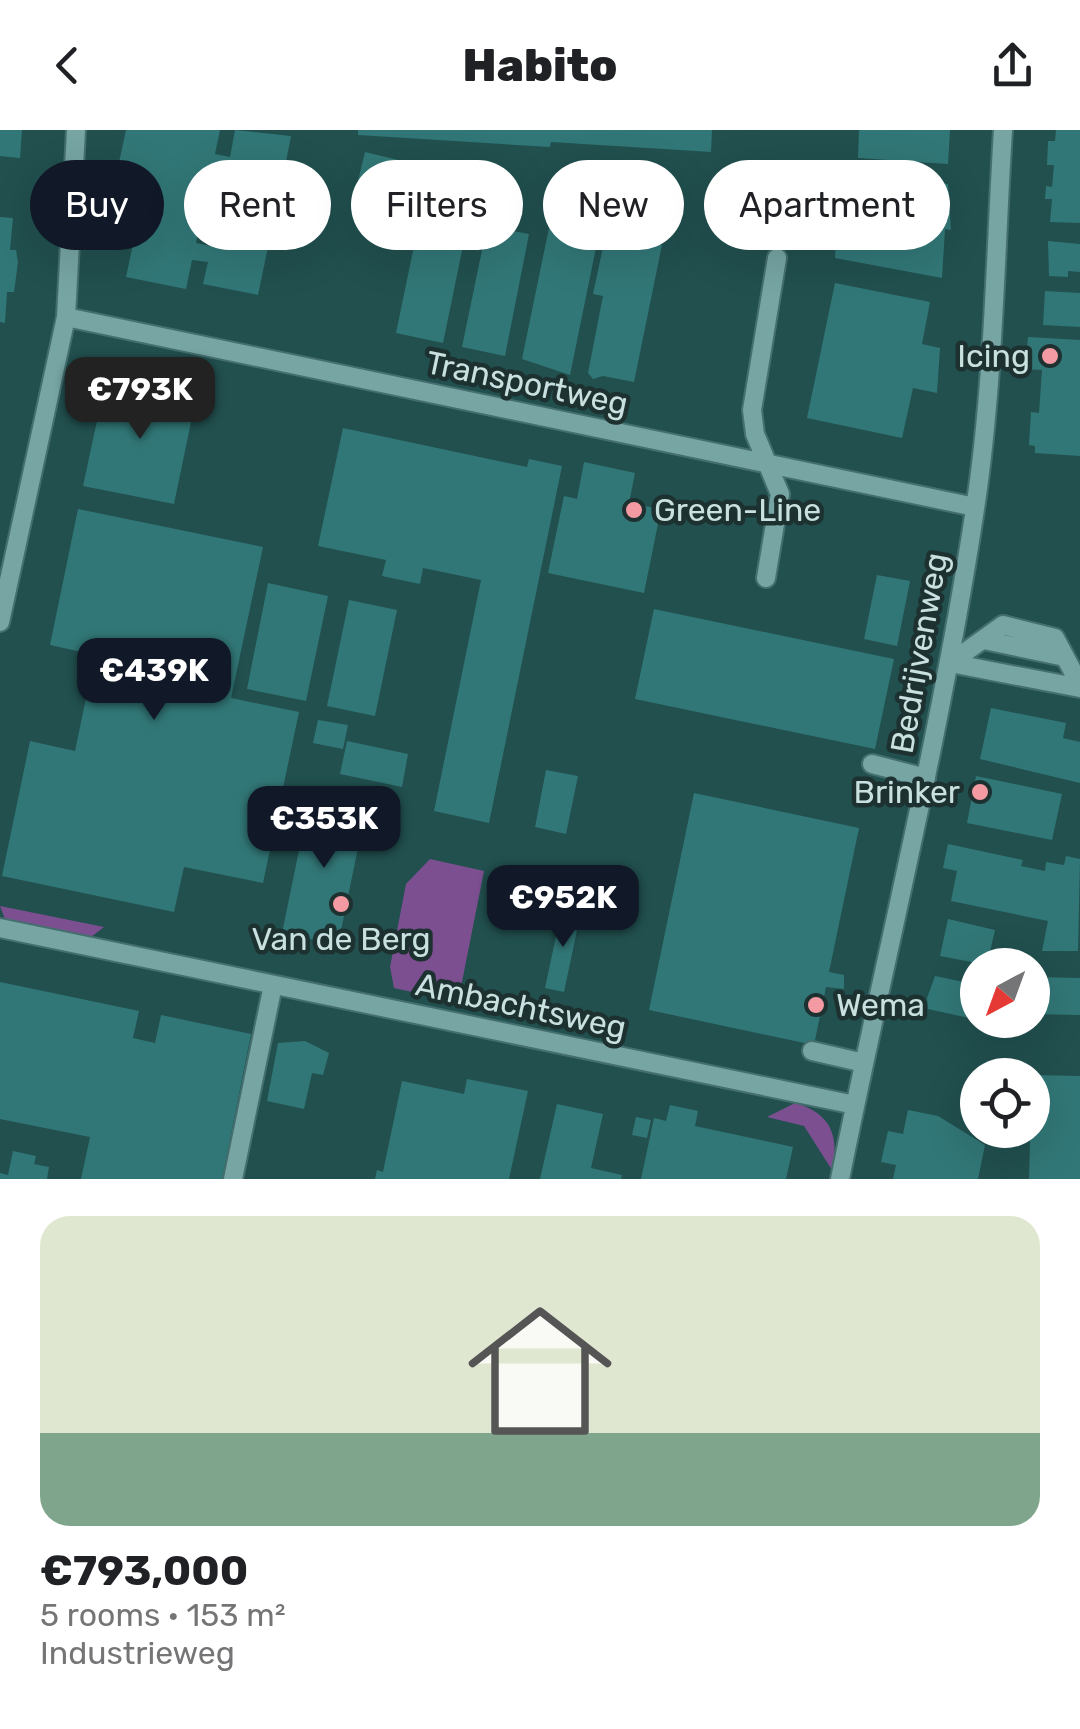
<!DOCTYPE html>
<html lang="en">
<head>
<meta charset="utf-8">
<style>
  body { margin:0; font-family:Rubik,sans-serif; background:#f6f6f6; color:#202124; height:100vh; display:flex; flex-direction:column; font-size:38px; white-space:nowrap }
  * { box-sizing:border-box; margin:0 }
  p { font-size:32px; color:#757577 }
  .icon { flex:none; width:55px; height:55px; fill:none; stroke:currentColor; stroke-width:2; stroke-linecap:round; stroke-linejoin:round }
  .map { position:relative; height:1049px; overflow:hidden }
  .panel { display:flex; flex-direction:column; background:#fff; flex:1 }
  .panel>* { flex:none }
  .banner { position:absolute; left:30px; top:30px; width:1020px; height:90px; display:flex; gap:20px }
  .needle { width:65px; rotate:221deg }
  .tools { position:absolute; left:960px; top:818px; display:grid; gap:20px }
  .tools a { display:grid; place-items:center; width:90px; height:90px; border-radius:50%; background:#fff; box-shadow:0 10px 40px #0002; font-size:50px }
  .price { position:absolute; translate:-50% -85px; padding:0 22px; border-radius:20px; background:#111827; color:#fff; font-size:32px; line-height:65px; filter:drop-shadow(0 2px 5px #0008) }
  .price::after { content:''; position:absolute; left:50%; top:60px; width:30px; height:22px; margin-left:-15px; background:inherit; clip-path:polygon(0 0,100% 0,50% 100%) }
  .price.on { background:#222; color:#fff }
  ul { padding:0; list-style:none }
  li { display:grid; align-content:center; gap:20px; height:530px; padding:0 40px }
  li+li { border-top:2px solid #e0e0e0 }
  li span { display:grid; place-items:center; height:310px; border-radius:30px; color:#555 }
  li>.icon { margin-inline-start:auto }
  span .icon { width:180px; height:180px; fill:#fffc; stroke-width:1 }
  li b { font-size:42px }
  .chip { padding:0 35px; border-radius:45px; background:#fff; box-shadow:0 10px 40px #0002; font-size:35px; line-height:90px }
  .chip.on { background:#111827; color:#fff }
  header { display:flex; justify-content:space-between; align-items:center; height:130px; padding:0 40px; background:#fff; font-size:45px; font-weight:800 }
  .map>svg:first-child { display:block }
  .green { fill:#7c4f90 }
  .building { fill:#327777; fill-rule:evenodd }
  .lines { fill:none; stroke-linecap:round; stroke-linejoin:round }
  .minor-casing { stroke:#456f6f; stroke-width:22 }
  .minor { stroke:#76a5a4; stroke-width:18 }
  .poi-dot { fill:#f49aa2; stroke:#1e3131; stroke-width:4 }
  .labels { text-anchor:middle; dominant-baseline:central; stroke-width:9; stroke-linejoin:round; paint-order:stroke }
  .poi-label { font-size:32px; fill:#c8e0df; stroke:#1e3131; text-anchor:end }
  .street-label { font-size:32px; fill:#c8e0df; stroke:#1e3131 }
</style>
</head>
<body>
<header><svg class="icon" aria-label="back" viewBox="0 0 24 24"><path d="M15 5l-7 7 7 7"/></svg>Habito<svg class="icon" aria-label="share" viewBox="0 0 24 24"><path d="M12 15V3M7 8l5-5 5 5M5 13v7h14v-7"/></svg></header>
<div class="map">
<svg width="1080" height="1049" viewBox="0 0 1080 1049">
  <rect width="100%" height="100%" fill="#21504f"/>
  <path class="green" d="M430,729l54,12 -26,131 -64,-14 -4,-21 16,-83z
    M0,776l104,21 -13,10 -86,-18z
    M795,973c35,10 45,32 37,67l-28,-44 -37,-9z"/>
  <path class="building" d="M0,0h22l-2,28 -20,-2z
    M126,0h94l-5,24 15,3 5,-27 56,6 -8,41 15,3 -5,27 -16,-3 -19,91 -55,-11 5,-22 -16,-2 -6,29 -60,-12 16,-75 -30,-7zM209,49l15,3 -13,64 -15,-3z
    M358,0h354l-1,22 -160,-10 -1,5 -192,-12z
    M859,0h91l-2,34 -90,-6z
    M1056,0h24v93l-30,-1 2,-23h-7l1,-13 6,1 2,-22h-7l1,-24h7z
    M365,22l54,13 -8,33 -54,-13z
    M840,47l108,7 3,46 -6,-1 -3,49 -107,-20z
    M424,68l47,9 -28,136 -47,-10z
    M0,87l13,1 -3,32h6l2,12 -4,30h-7l-2,31 -5,-1z
    M550,93l49,10 -29,142 -48,-16z
    M487,96l42,8 -24,122 -43,-9z
    M606,103l56,12 -28,137 -31,-6 -10,3 -5,-6 15,-77 -10,-2z
    M1048,111l32,3v28l-12,-1v6l-19,-1z
    M835,153l95,19 -8,42 18,4 -3,45 -24,-5 -11,50 -95,-20z
    M1045,161l35,2v34l-37,-2z
    M1028,207l52,3v116l-45,-3v-7l-6,-1 2,-33 8,1 3,-43 -17,-1z
    M106,249l90,19 -22,106 -91,-18z
    M343,298l184,39 2,-8 33,7 -73,357 -55,-12 47,-231 -58,-12 -3,16 -38,-8 4,-16 -68,-14z
    M584,332l51,11 -6,30 32,6 -17,84 -96,-20 16,-77 13,3z
    M78,379l185,38 -32,151 68,14 -36,171 -79,-16 -10,45 -172,-36 28,-135 45,10 20,-96 -45,-10z
    M877,445l33,6 -13,65 -33,-7z
    M268,453l60,13 -22,105 -59,-12z
    M349,470l48,10 -22,106 -48,-10z
    M654,479l240,50 -19,90 -240,-50z
    M991,578l75,15 -3,15 17,4v41l-100,-24z
    M318,590l30,5 -5,24 -30,-6z
    M347,611l61,13 -6,33 -62,-13z
    M546,640l32,6 -12,58 -31,-7z
    M976,646l86,18 -10,46 -85,-17z
    M694,663l165,35 -30,144 15,3v14l-18,-2 -12,58 -165,-35z
    M310,667l56,12 -28,136 -56,-12z
    M948,714l75,16 -2,6 24,5 1,-9 18,3 2,-9 14,3 -2,92h-36l6,-30 -97,-20 6,-30 -14,-3z
    M562,778l19,3 -17,81 -19,-4z
    M948,789l47,11 -8,35 -47,-9z
    M935,846l43,9v35l-50,-11 -1,-11z
    M1034,847l46,1v37l-48,-1z
    M0,852l139,29 -6,27 22,5 6,-28 90,19 -29,145h-141l9,-42 -90,-18z
    M305,911l24,12 -6,22 -11,-2 -8,36 -37,-8 11,-58z
    M1032,945l48,1v103h-51z
    M467,949l61,12 -19,88h-134l2,-9 6,2 19,-91 62,13z
    M557,974l46,10 -12,54 31,7 -1,4h-81z
    M670,975l28,6 -3,15 98,21 -7,32h-145l13,-61 12,3z
    M908,980l30,6 47,29 -7,34h-85l3,-14 -15,-3 7,-31 15,3z
    M636,987l15,3 -4,18 -15,-3z
    M13,1021l23,5 -2,8 15,3 -2,12h-47v-6l8,2z"/>
  <g class="lines">
    <defs>
      <path id="minor" d="M66,187l909,190
        M766,448l14,-84 -25,-60 -3,-24 25,-152
        M0,492l66,-305 10,-187
        M984,510l81,17
        M950,533l53,-38 52,13 25,47
        M950,533l130,25
        M872,634l54,14
        M0,798l855,177
        M812,921l52,12
        M233,1049l40,-194
        M840,1049c45,-223 101,-445 135,-670 19,-125 20,-253 28,-379"/>
    </defs>
    <use href="#minor" class="minor-casing"/>
    <use href="#minor" class="minor"/>
  </g>
  <g class="poi-dot">
    <circle cx="1050" cy="226" r="10"/>
    <circle cx="634" cy="380" r="10"/>
    <circle cx="980" cy="662" r="10"/>
    <circle cx="341" cy="774" r="10"/>
    <circle cx="816" cy="875" r="10"/>
  </g>
  <g class="labels">
    <g class="poi-label">
      <text x="1030" y="226">Icing</text>
      <text x="654" y="380" text-anchor="start">Green-Line</text>
      <text x="960" y="662">Brinker</text>
      <text x="341" y="809" text-anchor="middle">Van de Berg</text>
      <text x="836" y="875" text-anchor="start">Wema</text>
    </g>
    <g class="street-label">
      <text transform="translate(527 253) rotate(12)">Transportweg</text>
      <text transform="translate(919 523) rotate(-80)">Bedrijvenweg</text>
      <text transform="translate(521 876) rotate(12)">Ambachtsweg</text>
    </g>
  </g>
</svg>
<div class="tools">
<a><svg class="needle" viewBox="-14 -14 28 28"><path d="M0-13l5 13h-10z" fill="#e53935"/><path d="M0 13l5-13h-10z" fill="#757577"/></svg></a>
<a><svg class="icon" aria-label="locate" viewBox="0 0 24 24"><circle cx="12" cy="12" r="6"/><path d="M12 2v4M12 18v4M2 12h4M18 12h4"/></svg></a>
</div>
<b class="price on" style="left:140px;top:312px">€793K</b>
<b class="price" style="left:154px;top:593px">€439K</b>
<b class="price" style="left:324px;top:741px">€353K</b>
<b class="price" style="left:563px;top:820px">€952K</b>
<div class="banner">
<a class="chip on">Buy</a>
<a class="chip">Rent</a>
<a class="chip">Filters</a>
<a class="chip">New</a>
<a class="chip">Apartment</a>
</div>
</div>
<section class="panel">
<ul>
<li><span style="background:linear-gradient(#dfe7d0 70%,#7fa58c 0)"><svg class="icon" aria-label="home" viewBox="0 0 24 24"><path d="M3 11l9-7 9 7M6 9v11h12V9"/></svg></span><div><b>€793,000</b><p>5 rooms · 153 m²</p><p>Industrieweg</p></div></li>
</ul>
</section>
</body>
</html>
